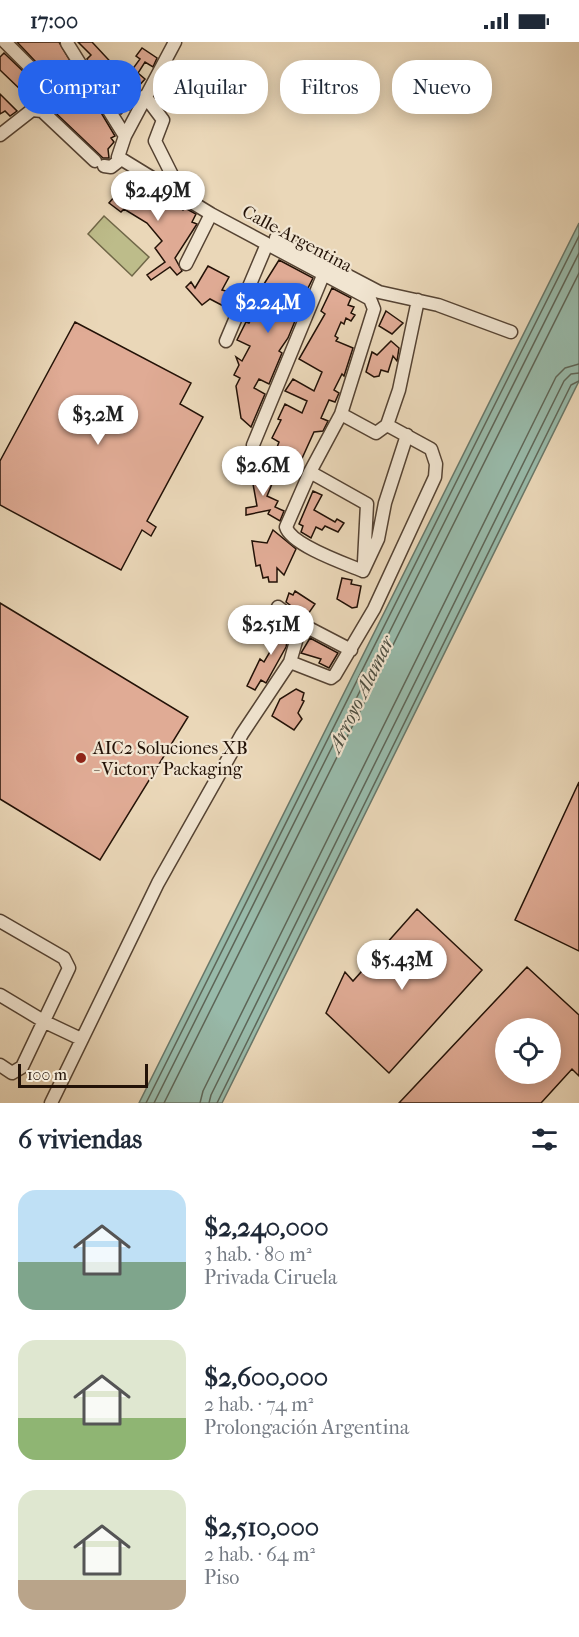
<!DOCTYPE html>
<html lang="es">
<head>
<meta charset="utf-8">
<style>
  body { margin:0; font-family:"IM FELL French Canon",serif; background:#f2f2f3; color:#1f2937; height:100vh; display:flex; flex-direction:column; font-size:22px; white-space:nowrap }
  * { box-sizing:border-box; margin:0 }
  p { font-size:20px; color:#747a83 }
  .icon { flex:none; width:33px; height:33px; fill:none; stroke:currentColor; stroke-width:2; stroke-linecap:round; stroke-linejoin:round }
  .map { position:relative; height:1061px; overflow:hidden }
  .panel { display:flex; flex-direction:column; background:#fff; flex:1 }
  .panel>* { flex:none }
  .top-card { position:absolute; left:18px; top:18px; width:543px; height:54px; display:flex; gap:12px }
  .tools { position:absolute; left:495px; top:976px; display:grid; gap:12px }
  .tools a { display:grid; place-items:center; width:66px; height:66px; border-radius:50%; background:#fff; box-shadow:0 3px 15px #0003; font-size:30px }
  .scale { position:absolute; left:18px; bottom:15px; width:130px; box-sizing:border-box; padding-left:6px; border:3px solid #231207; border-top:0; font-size:16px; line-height:21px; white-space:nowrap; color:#231207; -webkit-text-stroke:4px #f1e5d1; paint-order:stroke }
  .price { position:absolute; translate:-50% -51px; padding:0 14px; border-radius:21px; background:#fff; color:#222; font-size:20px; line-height:39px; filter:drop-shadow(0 2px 3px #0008) }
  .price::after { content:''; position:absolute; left:50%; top:36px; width:18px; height:14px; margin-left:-9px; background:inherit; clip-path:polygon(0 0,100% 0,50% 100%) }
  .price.on { background:#2563eb; color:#fff }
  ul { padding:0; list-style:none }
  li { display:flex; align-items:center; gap:18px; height:150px; padding:0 18px }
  li span { display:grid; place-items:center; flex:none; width:168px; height:120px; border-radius:18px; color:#555 }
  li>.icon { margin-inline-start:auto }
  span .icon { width:72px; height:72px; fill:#fffc; stroke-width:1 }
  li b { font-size:26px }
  h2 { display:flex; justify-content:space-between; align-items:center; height:72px; padding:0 18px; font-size:26px }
  .tag { padding:0 21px; border-radius:24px; background:#fff; box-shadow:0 3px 15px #0003; font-size:21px; line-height:54px }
  .tag.on { background:#2563eb; color:#fff }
  .status { display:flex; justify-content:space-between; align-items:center; height:42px; padding:0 30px; background:#fff; direction:ltr }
  .status svg { height:16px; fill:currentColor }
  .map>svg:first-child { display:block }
  .green { fill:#bdbc8a; stroke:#706748; stroke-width:1.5 }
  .water { fill:#98baaa; stroke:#697769; stroke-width:1.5 }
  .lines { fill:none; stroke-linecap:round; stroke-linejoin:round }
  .shore { stroke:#5e6658; stroke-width:1.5 }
  .building { fill:#e0ab95; stroke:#231207; stroke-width:1.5; fill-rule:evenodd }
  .minor-casing { stroke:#554333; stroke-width:15 }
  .minor { stroke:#f1e5d1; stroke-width:12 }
  .poi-dot { fill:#8f2418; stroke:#f1e5d1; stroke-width:2 }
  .labels { text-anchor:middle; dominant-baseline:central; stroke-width:4.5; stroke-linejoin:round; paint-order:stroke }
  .street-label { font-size:18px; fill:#231207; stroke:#f1e5d1 }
  .poi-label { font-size:18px; fill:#231207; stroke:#f1e5d1; text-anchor:start }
  .water-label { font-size:20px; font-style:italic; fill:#4c4d40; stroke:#f1e5d1 }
</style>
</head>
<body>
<div class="status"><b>17:00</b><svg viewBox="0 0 49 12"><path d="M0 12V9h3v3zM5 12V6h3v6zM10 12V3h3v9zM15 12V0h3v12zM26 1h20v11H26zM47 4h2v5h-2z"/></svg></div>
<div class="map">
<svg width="579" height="1061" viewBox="0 0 579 1061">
  <rect width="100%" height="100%" fill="#ead7b8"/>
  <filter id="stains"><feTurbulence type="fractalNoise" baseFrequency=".00333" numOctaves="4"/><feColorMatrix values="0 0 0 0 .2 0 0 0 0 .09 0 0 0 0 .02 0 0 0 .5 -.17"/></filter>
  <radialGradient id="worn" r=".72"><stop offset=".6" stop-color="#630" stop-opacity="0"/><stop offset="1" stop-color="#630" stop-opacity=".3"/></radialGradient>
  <path class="green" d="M104,174l45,41 -17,19 -44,-42z"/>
  <path class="water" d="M579,181v158l-357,722h-83z"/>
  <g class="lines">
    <path class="shore" d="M146,1061l433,-867
      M154,1061l425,-850
      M164,1061l415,-830
      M200,1061l3,-12 353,-714 9,-9 14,-4
      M209,1061l2,-8 353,-714 7,-7 8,-1
      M217,1061l354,-718 8,-4"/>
  </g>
  <path class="building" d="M17,0h42l56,94 -4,2 3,4 -6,7 1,9h-6l-61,-58 2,-2 -12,-12 -9,6 -23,-22v-13l4,-4 21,20 7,2 4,-3v-10z
    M78,0h14l27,29 6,-6 7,5 8,-11 -4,-3 6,-8 15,10 -4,9 -8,-5 -7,11 7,6 -9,10 3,2 -10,19 -2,-2 -6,6 -21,-34 5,-6 -12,-10 -2,2 -4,-7 4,-4z
    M0,52l17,17 -7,5 -5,-5 -5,3z
    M120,136l30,20 5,-7 28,19 2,-2 11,6 -4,8 5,2 -22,34 7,13 -5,4 -7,-8 -19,13 -4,-5 18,-13 -10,-14 7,-7 -15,-18 -23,-14 -3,3 -12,-9 12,-14 -5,-4z
    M279,218l34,18 -12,24 1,2 -14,34 -9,13 3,2 -13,31 -10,-5 -5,9 11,6 -14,33 -10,-9 -5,-32 4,-8 -6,-3 5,-10 -3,-8 6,4 8,-15 -13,-6 9,-18 3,1 9,-18 -3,-2 11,-18 -2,-1z
    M208,224l21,11 -7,13 15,4 -8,15 -19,-10 -8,6 -16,-18 5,-5 4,6z
    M332,246l19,10 -3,7 6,2 -3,6 4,2 -4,6 -5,-3 -2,6 -3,-2 -6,14 3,2 -2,3 17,7 -9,28 -2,-2 -8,16 5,3 -4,9 -6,-2 -8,18 7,3 -5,10 -9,1 -15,33 -14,-7 -5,9 -12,-8 3,-6 3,2 5,-13 -7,-4 9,-18 -3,-1 7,-15 17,9 5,-12 -22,-10 8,-12 21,12 8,-19 -23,-13 26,-45 -4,-3z
    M386,269l17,12 -11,11 -13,-8z
    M75,280l116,61 -11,21 23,13 -56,104 9,6 -5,9 -9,-6 -21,40 -121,-65v-44z
    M391,299l8,7 -2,13 -4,-5 -5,16 -7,-2 -2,6 -5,1 -8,-5 6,-20 5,3z
    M255,426l9,5 -4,6 12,5 -5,12 11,5 -3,6 9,4 -4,10 -12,-7 2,-4 -24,5v-7l11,-2 -6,-33z
    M313,449l9,4 -8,15 21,12 2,-3 7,4 -6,9 -13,-6 -3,4 -6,-3 -5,11 -10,-6 2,-6 -4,-2z
    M273,488l23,19 -12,26 -7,-7v14h-8l-1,-5 -5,1 -3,-13 -4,1 -4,-25 15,2z
    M342,536l10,2 -1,4 10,2 -4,21 -5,1 -15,-9z
    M295,549l20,13 -9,13 -20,-15 3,-9 4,2z
    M0,561l188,114 -88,143 -100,-61z
    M281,577l9,7 -5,5 4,3 -3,13 -20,36 -5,-3 -6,10 -8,-4 13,-27 4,3 10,-17 -7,-4z
    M310,596l28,15 -9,15 -10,-5 2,-4 -20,-6z
    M296,647l8,4 -2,7 2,1 -6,12 4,6 -8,11 -22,-14 8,-17z
    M579,740v169l-64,-31z
    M417,867l65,61 -93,103 -63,-60 19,-41 8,9z
    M527,925l52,48v61l-7,-7 -31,34h-142zM506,987h44v45h-44z"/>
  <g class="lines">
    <defs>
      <path id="minor" d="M5,0l25,25
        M175,0l-50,94 -7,21 93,57 159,85 4,10 -33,105 -31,58 -24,55c5,18 60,37 77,44
        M67,1l58,93
        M145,54l18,24 -8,21 28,56
        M0,93l32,-25 10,1 53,50
        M104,124l7,1 9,-7
        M276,196l103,54 59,13 73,27
        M186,222l25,-50
        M226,299l41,-97
        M341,372l35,19 11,-8 12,-35 19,-90
        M253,403l71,-172
        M310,430l57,32 -3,58
        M363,529l15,-32 7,-36 22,-68
        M278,565l23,17 50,26
        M290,620l41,16 4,-3 39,-66 61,-132 1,-13 -5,-15 -44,-24
        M0,879l64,37 5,10 -47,99 -10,6 -12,-8
        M0,953l45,27 36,17
        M51,1061l107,-220 84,-149 48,-72 11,-38"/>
    </defs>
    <use href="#minor" class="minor-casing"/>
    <use href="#minor" class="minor"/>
  </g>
  <circle class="poi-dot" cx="81" cy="716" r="6"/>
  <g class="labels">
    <g class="street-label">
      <text transform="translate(297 197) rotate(28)">Calle Argentina</text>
    </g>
    <g class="poi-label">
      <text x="93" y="706">AIC2 Soluciones XB<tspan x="93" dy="21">- Victory Packaging</tspan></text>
    </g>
    <g class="water-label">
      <text transform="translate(361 652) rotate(-64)">Arroyo Alamar</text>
    </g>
  </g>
  <rect width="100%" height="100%" filter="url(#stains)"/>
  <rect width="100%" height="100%" fill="url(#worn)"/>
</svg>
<div class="tools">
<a><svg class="icon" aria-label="locate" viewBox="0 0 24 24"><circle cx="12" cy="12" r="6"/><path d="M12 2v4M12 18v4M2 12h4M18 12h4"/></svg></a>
</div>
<div class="scale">100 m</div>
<b class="price" style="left:158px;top:180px">$2.49M</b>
<b class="price on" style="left:268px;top:292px">$2.24M</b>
<b class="price" style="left:98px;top:404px">$3.2M</b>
<b class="price" style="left:263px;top:455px">$2.6M</b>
<b class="price" style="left:271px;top:614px">$2.51M</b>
<b class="price" style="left:402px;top:949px">$5.43M</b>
<div class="top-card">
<a class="tag on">Comprar</a>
<a class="tag">Alquilar</a>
<a class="tag">Filtros</a>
<a class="tag">Nuevo</a>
</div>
</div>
<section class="panel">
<h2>6 viviendas<svg class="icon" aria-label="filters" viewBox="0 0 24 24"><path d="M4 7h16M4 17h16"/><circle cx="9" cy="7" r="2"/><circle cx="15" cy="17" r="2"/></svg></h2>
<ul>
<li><span style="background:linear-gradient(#bfe0f5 60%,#7fa58c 0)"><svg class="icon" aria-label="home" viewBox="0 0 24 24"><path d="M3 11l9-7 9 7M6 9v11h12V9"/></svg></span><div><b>$2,240,000</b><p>3 hab. · 80 m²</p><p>Privada Ciruela</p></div></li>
<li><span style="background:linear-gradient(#dfe7d0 65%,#8fb573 0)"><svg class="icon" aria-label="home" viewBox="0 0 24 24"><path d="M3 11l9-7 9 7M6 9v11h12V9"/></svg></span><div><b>$2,600,000</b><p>2 hab. · 74 m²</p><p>Prolongación Argentina</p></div></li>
<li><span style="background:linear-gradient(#dfe7d0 75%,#b9a48a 0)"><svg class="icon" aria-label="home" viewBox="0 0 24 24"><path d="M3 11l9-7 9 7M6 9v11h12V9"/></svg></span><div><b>$2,510,000</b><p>2 hab. · 64 m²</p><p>Piso</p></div></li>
</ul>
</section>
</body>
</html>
